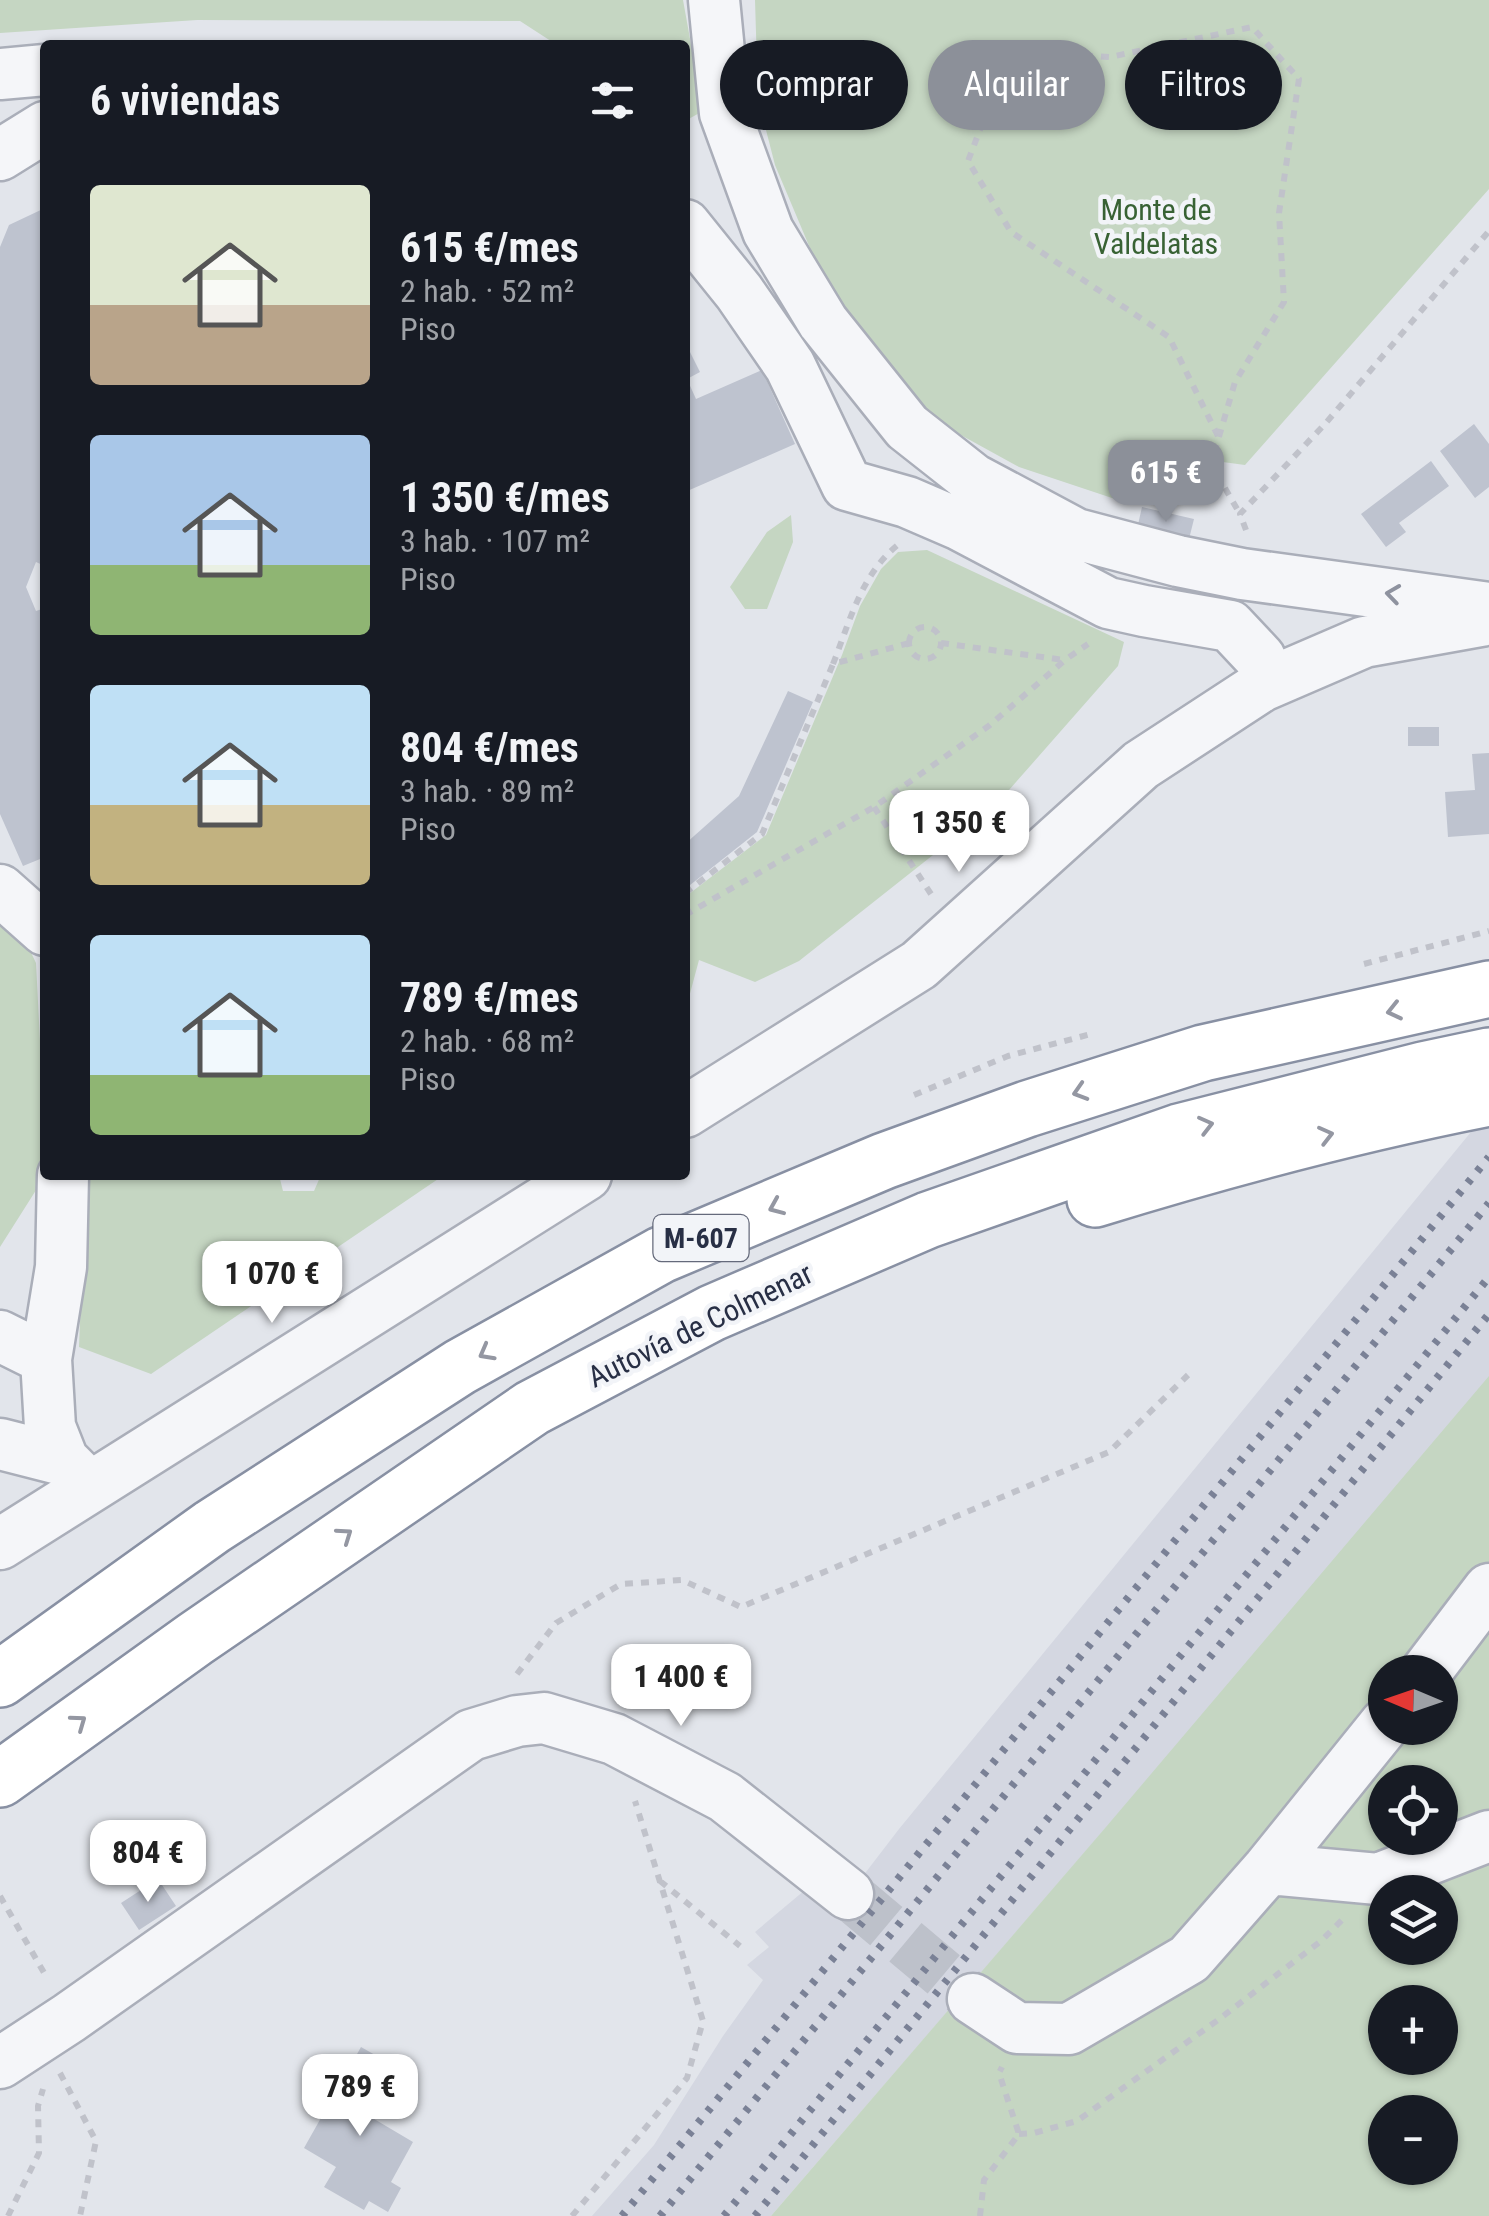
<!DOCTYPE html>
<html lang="es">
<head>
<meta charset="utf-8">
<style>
  body { margin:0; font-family:"Roboto Condensed",sans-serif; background:#242831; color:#f1f3f6; height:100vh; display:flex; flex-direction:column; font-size:38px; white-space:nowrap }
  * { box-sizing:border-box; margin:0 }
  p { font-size:32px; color:#9ea1a6 }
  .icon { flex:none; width:55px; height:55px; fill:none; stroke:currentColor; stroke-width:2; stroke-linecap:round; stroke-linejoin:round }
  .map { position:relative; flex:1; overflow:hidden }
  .drawer { position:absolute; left:40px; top:40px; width:650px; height:1140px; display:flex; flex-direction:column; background:#171b24; border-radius:10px; box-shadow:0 2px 8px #0004 }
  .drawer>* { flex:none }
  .guide { position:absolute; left:720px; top:40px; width:618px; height:90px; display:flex; gap:20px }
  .needle { width:65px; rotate:272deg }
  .fabs { position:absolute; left:1368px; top:1655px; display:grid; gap:20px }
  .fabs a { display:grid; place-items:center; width:90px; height:90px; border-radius:50%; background:#171b24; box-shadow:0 2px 8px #0004; font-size:50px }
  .price { position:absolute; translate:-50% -85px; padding:0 22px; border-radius:20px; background:#fff; color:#222; font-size:32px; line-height:65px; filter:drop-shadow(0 2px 5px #0008) }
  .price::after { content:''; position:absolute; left:50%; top:60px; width:30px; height:22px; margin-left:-15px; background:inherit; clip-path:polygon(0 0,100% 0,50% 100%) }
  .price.selected { background:#8c9099; color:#fff }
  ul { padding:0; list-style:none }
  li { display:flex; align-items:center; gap:30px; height:250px; padding:0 50px }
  li span { display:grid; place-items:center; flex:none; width:280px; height:200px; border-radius:10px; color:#555 }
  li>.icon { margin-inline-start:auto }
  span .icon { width:120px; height:120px; fill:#fffc; stroke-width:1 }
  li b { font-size:42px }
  h2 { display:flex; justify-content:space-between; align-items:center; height:120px; padding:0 50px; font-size:42px }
  .chip { padding:0 35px; border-radius:45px; background:#171b24; box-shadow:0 2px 8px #0004; font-size:35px; line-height:90px }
  .chip.selected { background:#8c9099; color:#fff }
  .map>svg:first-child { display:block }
  .built { fill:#d4d7e1 }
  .green { fill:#c5d6c2; fill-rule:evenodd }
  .building { fill:#bec3cf }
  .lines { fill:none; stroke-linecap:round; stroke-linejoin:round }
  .minor-tunnel { stroke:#bdc1ca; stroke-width:50; stroke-dasharray:50 25; stroke-linecap:butt }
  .minor-casing { stroke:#aaaeb9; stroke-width:55 }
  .highway-casing { stroke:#8890a3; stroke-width:60 }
  .path { stroke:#c0c2ca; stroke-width:6; stroke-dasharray:8 8; stroke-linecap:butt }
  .minor { stroke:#f5f6f9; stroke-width:50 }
  .highway { stroke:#fff; stroke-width:55 }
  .rail { stroke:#7a8196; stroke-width:8; stroke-dasharray:5 10; stroke-linecap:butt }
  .oneway { stroke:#8e929f }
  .oneway2 { stroke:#9497a2 }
  .labels { text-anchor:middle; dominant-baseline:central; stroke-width:9; stroke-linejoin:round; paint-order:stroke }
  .shield { fill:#f2f4f8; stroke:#656a7b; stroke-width:2.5 }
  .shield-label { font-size:28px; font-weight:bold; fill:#282f45 }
  .park-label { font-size:30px; fill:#386234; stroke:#f2f4f8 }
  .street-label { font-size:30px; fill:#282f45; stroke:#f2f4f8 }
</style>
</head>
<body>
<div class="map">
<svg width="1489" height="2216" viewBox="0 0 1489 2216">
  <rect width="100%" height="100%" fill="#e2e5eb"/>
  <path class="built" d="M1489,1110v274l-718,832h-179l62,-71 69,-109 40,-56 -16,-15 22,-18 -14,-15 50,-42 28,25 66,-86z"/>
  <path class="green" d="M0,0h683l20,111 -18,10v-76h-128l-37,-24 -323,-1 -197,13z
    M755,0h734v189l-244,276 -104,-14 -17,51 -105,-35 -80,-44 -48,-53 -40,-52 -36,-58 -40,-95 -17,-66z
    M791,515l2,27 -26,67h-22l-15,-22 37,-55z
    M927,550l197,92 -6,24 -123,140 -196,155 -44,21 -56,-22 -11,41 -3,2v-106l81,-62 76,-180 18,-49 21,-37 17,-17z
    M0,903l14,14 22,46 5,97 4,34v82l-45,71z
    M86,1175h193l4,16h31l7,-16h123l-293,199 -72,-27z
    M1489,1376v840h-718l335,-389zM1385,1672h55v56h-55zM1385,1782h55v56h-55zM1385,1892h55v56h-55zM1385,2002h55v56h-55zM1385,2112h55v56h-55z"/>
  <path class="building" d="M45,208v358l-9,-4 -10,25 10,24 9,-3v249l-22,9 -23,-52v-567l9,-22z
    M685,342l15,30 -13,7 9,20 66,-29 33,74 -110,48z
    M1474,424l15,20v43l-14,11 -35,-47z
    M1431,461l18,25 -50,37 7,9 -20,15 -25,-33z
    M1142,507l52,12 -6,24 -51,-14z
    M788,691l25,11 -56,130 -72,57v-45l54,-48z
    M1408,727h31v19h-31z
    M1489,753v81l-41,3 -3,-45 30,-2 -3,-36z
    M158,1879l18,27 -37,24 -18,-27z
    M361,2047l30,17 -27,49 49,29 -22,40 10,6 -13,24 -19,-11 -5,9 -40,-23 12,-20 -32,-19z"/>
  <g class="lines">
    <path class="minor-tunnel" d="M848,1894l125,105"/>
    <defs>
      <path id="minor" d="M714,0l11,113 43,118 55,91 84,105 66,52 103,55 102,27 64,13 247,34
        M0,74l45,-4
        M0,155l45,-28
        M685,225l54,67 51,74 57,119 60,17 51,22 150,79 36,8 86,15 30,32
        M0,890l45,40
        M685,1112l234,-147 222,-200 121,-79 102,-44 117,-21
        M0,1336l46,23 4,68 13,33
        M46,1359l15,-92 2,-92
        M0,1444l63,16 18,18
        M0,1544l586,-369
        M1426,1672l63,-83
        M1268,1869l110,10 111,-43
        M973,1999l44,29 52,1 120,-70 79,-90 117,-145
        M0,2063l69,-45 402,-283 46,-14 27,-3 70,21 111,58 123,97"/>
      <path id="highway" d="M1095,1199c130,-40 261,-75 394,-101
        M0,1679l212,-152 248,-160 201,-112 223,-94 143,-52 176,-56 286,-64
        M0,1779l195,-140 337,-231 180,-95 216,-93 251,-88 244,-62 66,-14"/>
    </defs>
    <use href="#minor" class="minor-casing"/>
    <use href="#highway" class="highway-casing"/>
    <path class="path" d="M1218,436l-49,-99 -158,-105 -43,-71 42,-110 100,6 142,-30 47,52 -20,134 5,89 -49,80 -24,82 29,50
      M1246,530l-6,-16 85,-90 164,-193
      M909 643a16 16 0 1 1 32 0a16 16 0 1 1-32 0Z
      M941,643l123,17
      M833,664c17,-43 28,-90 66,-120
      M874,807l57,87
      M685,893l77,-59 71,-170 76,-21
      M685,915l189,-108 116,-82 75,-65 23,-16
      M1364,964l125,-33
      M914,1095l94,-39 83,-22
      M517,1674l39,-51 65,-39 61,-4 59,27 368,-155 79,-77
      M660,1881l80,65
      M0,1896l47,82
      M60,2073l36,68 -16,75
      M1019,2134l15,-1 43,-12 141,-101 103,-79 21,-21
      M8,2216l31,-63 -1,-47 5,-17
      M572,2216l115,-138 16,-57 -68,-220
      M980,2216l4,-36 35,-46 -20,-61 3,-6"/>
    <use href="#minor" class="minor"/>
    <use href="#highway" class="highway"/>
    <path class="rail" d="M622,2216l867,-1059
      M660,2216l829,-1013
      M724,2216l765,-939
      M755,2216l734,-902"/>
  </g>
  <defs><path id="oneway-chevron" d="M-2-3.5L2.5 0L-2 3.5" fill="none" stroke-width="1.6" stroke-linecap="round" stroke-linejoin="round" transform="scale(2.5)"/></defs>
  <use class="oneway" href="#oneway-chevron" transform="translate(1393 594) rotate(-172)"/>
  <g class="oneway2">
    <use href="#oneway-chevron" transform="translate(1394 1011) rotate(167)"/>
    <use href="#oneway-chevron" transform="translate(1080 1092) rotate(163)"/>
    <use href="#oneway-chevron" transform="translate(1206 1125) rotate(-14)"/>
    <use href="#oneway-chevron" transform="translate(1326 1135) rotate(-14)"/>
    <use href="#oneway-chevron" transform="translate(776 1207) rotate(157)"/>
    <use href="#oneway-chevron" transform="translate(486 1353) rotate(151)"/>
    <use href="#oneway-chevron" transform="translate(345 1535) rotate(-35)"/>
    <use href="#oneway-chevron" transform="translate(79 1722) rotate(-36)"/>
  </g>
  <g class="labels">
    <rect class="shield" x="653.5" y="1215" width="95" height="46" rx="8"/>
    <g class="shield-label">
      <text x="701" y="1238">M-607</text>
    </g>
    <g class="park-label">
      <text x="1156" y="209">Monte de<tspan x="1156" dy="34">Valdelatas</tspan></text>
    </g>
    <g class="street-label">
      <text transform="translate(700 1325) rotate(-26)">Autovía de Colmenar</text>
    </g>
  </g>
</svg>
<div class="fabs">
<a><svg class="needle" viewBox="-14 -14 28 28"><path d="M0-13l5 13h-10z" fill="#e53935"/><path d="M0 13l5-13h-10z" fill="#9ea1a6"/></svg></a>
<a><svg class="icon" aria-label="locate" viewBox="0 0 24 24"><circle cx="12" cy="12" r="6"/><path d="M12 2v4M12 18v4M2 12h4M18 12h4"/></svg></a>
<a><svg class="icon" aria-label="layers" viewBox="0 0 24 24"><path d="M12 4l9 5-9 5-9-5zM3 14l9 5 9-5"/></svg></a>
<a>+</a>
<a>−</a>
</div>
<b class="price selected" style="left:1166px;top:525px">615 €</b>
<b class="price" style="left:959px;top:875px">1 350 €</b>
<b class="price" style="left:272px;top:1326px">1 070 €</b>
<b class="price" style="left:681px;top:1729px">1 400 €</b>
<b class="price" style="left:148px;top:1905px">804 €</b>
<b class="price" style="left:360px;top:2139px">789 €</b>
<div class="guide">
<a class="chip">Comprar</a>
<a class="chip selected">Alquilar</a>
<a class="chip">Filtros</a>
</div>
<section class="drawer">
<h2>6 viviendas<svg class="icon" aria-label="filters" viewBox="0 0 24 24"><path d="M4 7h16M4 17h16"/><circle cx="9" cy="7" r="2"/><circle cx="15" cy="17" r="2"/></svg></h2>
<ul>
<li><span style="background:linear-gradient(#dfe7d0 60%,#b9a48a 0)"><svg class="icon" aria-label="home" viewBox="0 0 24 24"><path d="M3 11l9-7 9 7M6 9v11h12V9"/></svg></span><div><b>615 €/mes</b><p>2 hab. · 52 m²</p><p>Piso</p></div></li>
<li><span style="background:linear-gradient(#a9c7e8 65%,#8fb573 0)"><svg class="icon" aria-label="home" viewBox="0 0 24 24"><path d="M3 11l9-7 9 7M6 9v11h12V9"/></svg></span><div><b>1 350 €/mes</b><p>3 hab. · 107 m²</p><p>Piso</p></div></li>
<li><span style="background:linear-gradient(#bfe0f5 60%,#c2b280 0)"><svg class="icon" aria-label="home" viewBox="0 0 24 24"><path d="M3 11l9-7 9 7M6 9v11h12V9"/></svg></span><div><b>804 €/mes</b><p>3 hab. · 89 m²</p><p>Piso</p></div></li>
<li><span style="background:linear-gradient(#bfe0f5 70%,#8fb573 0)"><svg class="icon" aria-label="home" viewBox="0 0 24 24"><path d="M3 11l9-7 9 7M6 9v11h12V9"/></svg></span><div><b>789 €/mes</b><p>2 hab. · 68 m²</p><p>Piso</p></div></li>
</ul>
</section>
</div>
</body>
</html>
